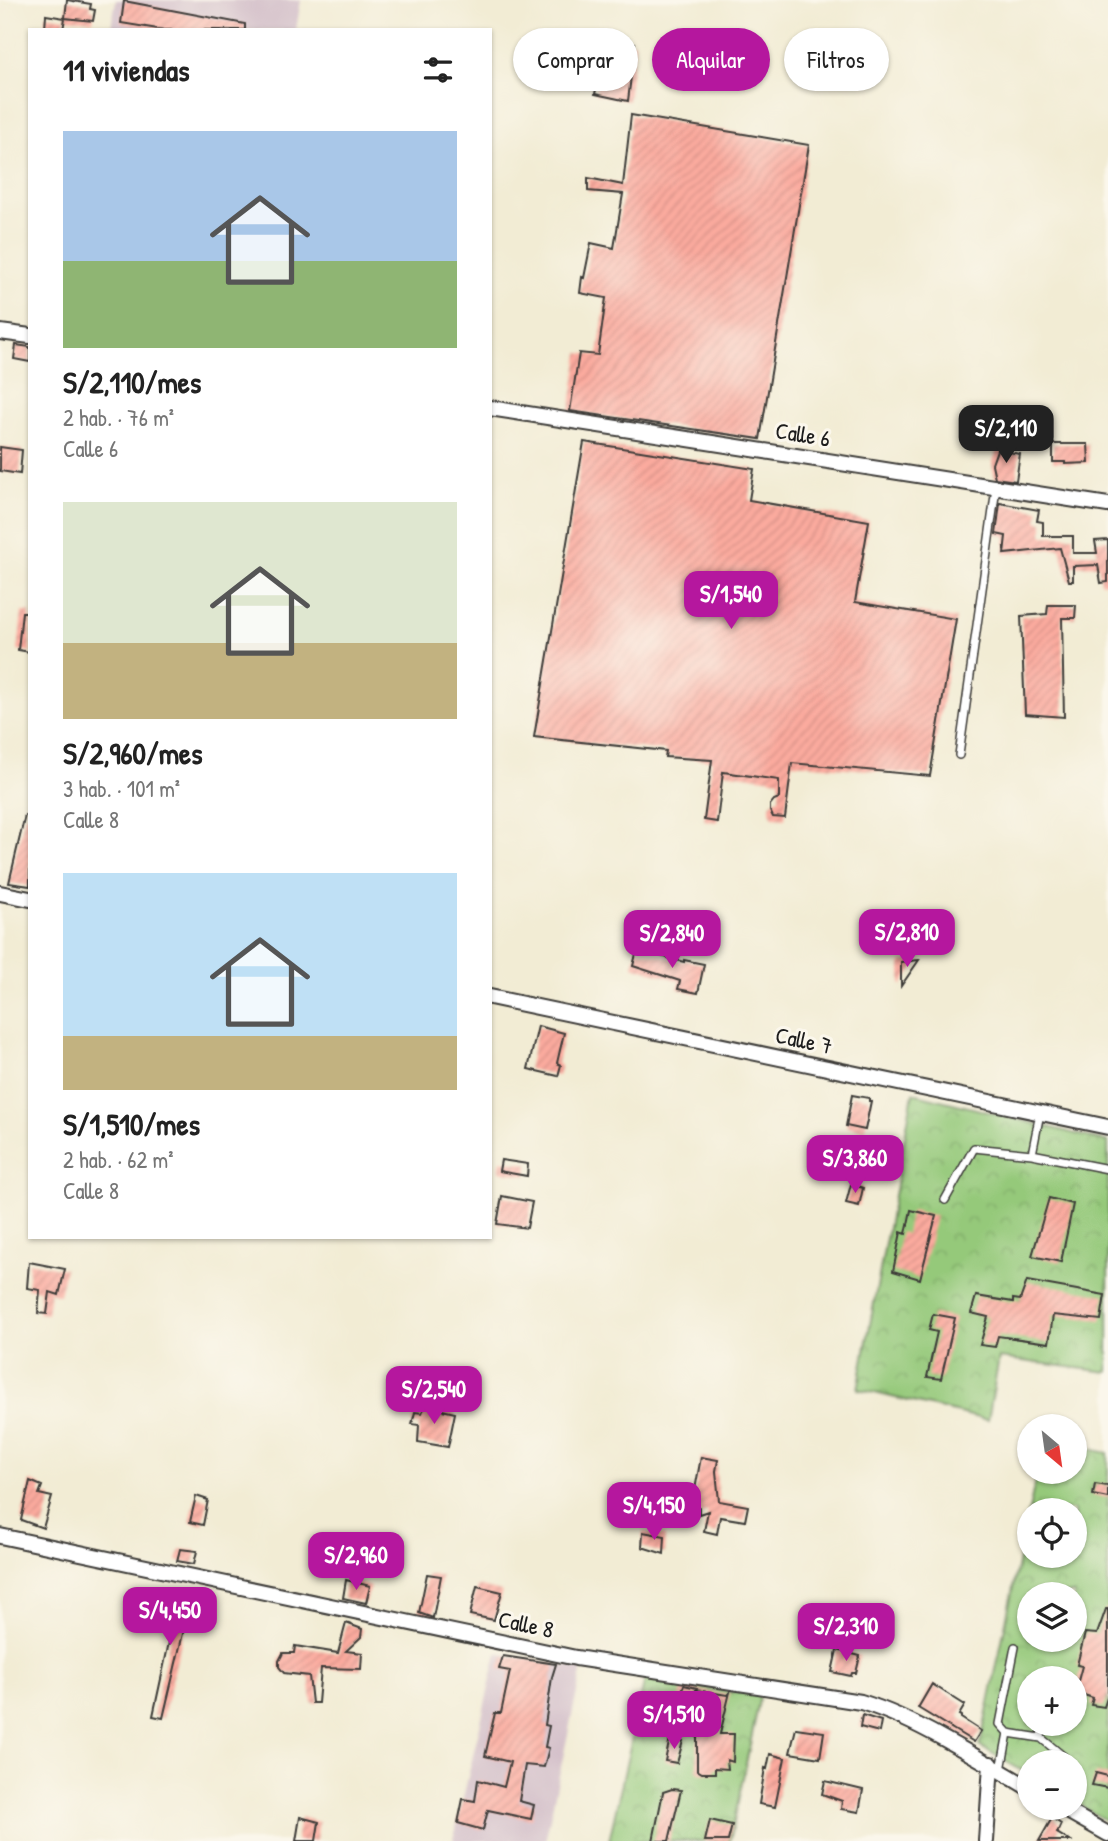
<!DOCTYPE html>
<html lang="es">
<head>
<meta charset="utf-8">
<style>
  body { margin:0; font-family:"Patrick Hand",sans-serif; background:#f2f2f2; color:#222; height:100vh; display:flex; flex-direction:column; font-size:26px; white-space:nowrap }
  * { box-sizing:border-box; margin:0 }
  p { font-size:23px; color:#767676 }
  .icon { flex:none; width:38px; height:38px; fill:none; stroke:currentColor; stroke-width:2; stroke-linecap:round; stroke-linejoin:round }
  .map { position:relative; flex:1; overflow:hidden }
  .sheet { position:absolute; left:28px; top:28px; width:464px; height:1211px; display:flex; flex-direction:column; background:#fff; border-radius:0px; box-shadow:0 2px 5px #0004 }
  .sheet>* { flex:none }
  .hud { position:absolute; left:513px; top:28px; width:490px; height:63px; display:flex; gap:14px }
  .needle { width:46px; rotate:151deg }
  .fabs { position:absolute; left:1017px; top:1414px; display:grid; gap:14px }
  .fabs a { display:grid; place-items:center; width:70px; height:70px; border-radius:50%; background:#fff; box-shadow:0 2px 5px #0004; font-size:35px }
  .price { position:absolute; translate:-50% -60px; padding:0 16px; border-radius:14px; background:#b5179e; color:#fff; font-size:23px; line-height:46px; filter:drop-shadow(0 2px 4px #0008) }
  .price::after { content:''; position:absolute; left:50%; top:42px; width:21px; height:16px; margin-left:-10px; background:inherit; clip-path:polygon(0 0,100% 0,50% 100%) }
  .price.selected { background:#222; color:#fff }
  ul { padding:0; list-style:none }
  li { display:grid; align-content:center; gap:14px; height:371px; padding:0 35px }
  li span { display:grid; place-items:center; height:217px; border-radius:0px; color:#555 }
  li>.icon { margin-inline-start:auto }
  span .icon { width:126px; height:126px; fill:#fffc; stroke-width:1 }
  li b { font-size:30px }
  h2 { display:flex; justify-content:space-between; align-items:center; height:84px; padding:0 35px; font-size:30px }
  .pill { padding:0 24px; border-radius:32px; background:#fff; box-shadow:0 2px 5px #0004; font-size:24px; line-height:63px }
  .pill.selected { background:#b5179e; color:#fff }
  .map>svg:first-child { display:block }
  .industrial { fill:#d2bdc8 }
  .park { fill:url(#park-crowns); stroke:#58724b; stroke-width:2; fill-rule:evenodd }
  .building { fill:url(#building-hatch) }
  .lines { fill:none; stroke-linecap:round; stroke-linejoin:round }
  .lane-casing { stroke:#3c3b38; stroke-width:10 }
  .street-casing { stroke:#3c3b38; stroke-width:18 }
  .lane { stroke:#fff; stroke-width:7 }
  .street { stroke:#fff; stroke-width:14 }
  .labels { text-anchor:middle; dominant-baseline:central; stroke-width:6; stroke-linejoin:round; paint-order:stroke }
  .street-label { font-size:23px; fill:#1c1c1c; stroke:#fbf7ec }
</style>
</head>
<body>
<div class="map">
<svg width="1108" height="1841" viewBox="0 0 1108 1841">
  <defs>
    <pattern id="park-crowns" width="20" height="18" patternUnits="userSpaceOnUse" patternTransform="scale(1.75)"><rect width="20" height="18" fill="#95c97a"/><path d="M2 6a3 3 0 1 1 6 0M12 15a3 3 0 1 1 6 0" fill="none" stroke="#80ac69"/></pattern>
    <pattern id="building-hatch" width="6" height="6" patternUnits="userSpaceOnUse" patternTransform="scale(1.75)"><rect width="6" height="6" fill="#fbaa9e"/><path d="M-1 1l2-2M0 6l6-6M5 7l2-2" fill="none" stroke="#d79288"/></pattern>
  </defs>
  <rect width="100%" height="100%" fill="#fbf7ec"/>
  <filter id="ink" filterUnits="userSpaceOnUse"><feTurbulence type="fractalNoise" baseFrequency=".0143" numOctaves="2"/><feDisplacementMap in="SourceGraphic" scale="14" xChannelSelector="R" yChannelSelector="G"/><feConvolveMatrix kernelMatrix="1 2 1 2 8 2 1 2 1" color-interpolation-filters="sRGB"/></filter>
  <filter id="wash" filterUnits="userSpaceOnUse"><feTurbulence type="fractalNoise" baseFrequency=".00686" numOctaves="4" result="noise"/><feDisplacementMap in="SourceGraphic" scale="28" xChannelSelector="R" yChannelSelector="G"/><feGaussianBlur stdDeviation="1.57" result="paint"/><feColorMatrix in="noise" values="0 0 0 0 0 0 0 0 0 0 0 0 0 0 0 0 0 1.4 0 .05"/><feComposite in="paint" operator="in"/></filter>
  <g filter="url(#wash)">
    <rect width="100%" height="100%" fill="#f2ecd4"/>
    <path class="industrial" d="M116,0h185l-5,30h-166l-19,-3z
      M497,1653l85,16 -37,172h-92z"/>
    <path class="park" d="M913,1093l195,49v230l-109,-14 -11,62 -130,-31z
      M1075,1446l33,7v369l-33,-20 -1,-40h-45v13l-49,-29 49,-235v45h45v-46h-45l8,-38h37zM1029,1594h45v46h-45zM1029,1678h45v46h-45z
      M645,1679l115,17 -30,145h-121z"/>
    <g id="blocks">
      <path class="building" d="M67,0l24,4 -1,5 5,1 -2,11 -28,-3z
        M124,1l121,23v6h-81l-43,-7z
        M46,15l19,3 -2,12 -18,-1z
        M607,38l28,5 -7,58 -33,-7z
        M631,115l178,30 -49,294 -190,-28 9,-58 19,2 8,-57 -26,-5 2,-16 2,1 7,-35 23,5 9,-54 -35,-3v-13l35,7z
        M16,345l14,2v15l-16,-3z
        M584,442l170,27 -5,31 120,21 -14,81 101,17 -26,157 -138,-13 -7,55 -12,-1 -3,-6v-6l4,-5 5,-2v-18l-56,-8 -6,50 -13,-2 8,-60 -47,-3 1,-6 -132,-14z
        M1053,444h35l1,19 -24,1v-2h-12z
        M0,447l22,3 -2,24 -20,-3z
        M997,450l23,4 -4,27 -21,-3 -3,-14z
        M1000,503l39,7 -2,11 6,1v14h30v17h24l-2,-12 13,-1v42l-7,1 -3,-18 -25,1v15h-4l-9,-33 -56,6 2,-18 -10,-2z
        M1048,605h28l-1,13h-13l2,99 -39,-3 -4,-98 26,-2z
        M22,612h8v40l-12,-2z
        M25,815h5v71l-21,-3z
        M637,950l47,12v-2l20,4 -6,29 -20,-4 2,-8 -47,-15z
        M919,960l-18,26v-24z
        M538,1026l26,7 -7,30 4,2 -3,11 -30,-7z
        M852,1095l17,3v3h2l-6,29 -19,-4z
        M501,1160l27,4 -1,12 -28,-5z
        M851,1184l12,4 -4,18 -13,-3z
        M502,1196l30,6 -5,26 -30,-4z
        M1049,1198l24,6 -12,58 -29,-6z
        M911,1210l25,6 -16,63 -27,-8 8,-39 5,2z
        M29,1262l36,7 -6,26 -9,-3 -3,22 -9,-1 2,-23 -13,-2z
        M1027,1281l78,14 -4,25 -48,-5 -4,28 -51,-7 -3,11 -15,-2 8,-28 -17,-4 5,-17 37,6v-3l7,1z
        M933,1314l22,4 -14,61 -14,-2 10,-45 -8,-2z
        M425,1406l30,7 -7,34 -30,-5 1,-17 -7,-1 3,-12 7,1z
        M701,1457l17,3 -2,11 3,30 29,5 -3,15 -25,-4 -3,17 -13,-3 4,-20 -9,3v-7l-7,-1z
        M30,1481l12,5 -3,8 13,3 -9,31 -22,-8z
        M1095,1484l13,2v12l-15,-3z
        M196,1496l12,4 -5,25 -13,-3z
        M643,1532l22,4 -1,18 -22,-7z
        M180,1549l17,2 -3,13 -17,-3z
        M427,1574l14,2 -8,42 -14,-5z
        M346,1580l24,6 -4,17 -23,-5z
        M477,1586l25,6 -8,28 -24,-5z
        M147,1591l38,9 -1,5 5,3 -26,110 -10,-2 23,-106 -31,-12z
        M1106,1609h2v86l-4,12 -13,-2 2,-7 -18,-6 7,-26 -5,-1 8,-32 12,1z
        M346,1623l16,6 -1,8 -15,14 16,2 -1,16 -40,-1 -3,35h-6l-3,-27 -25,-3 -5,-6v-6l4,-8h11l1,-7 43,7z
        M837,1650l23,6 -4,17h-4l-1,3 -19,-4z
        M503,1656l53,8 -4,13 -7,48 4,1 -4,21 4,1 -5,19 -19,-2 -6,36 15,4 -3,14 -43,-9 -5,20 -25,-7 5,-24 12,2 3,-21 26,7 6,-25 -25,-6 10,-43h6l9,-42 -11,-2z
        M932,1684l33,21 -6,10 2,1v2l20,13 -7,11 -56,-34z
        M684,1685l13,3 -4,16 -15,-2z
        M696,1690l31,5 3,-3 -10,42h14l-1,28 -6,-2 1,9 -13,-1v5h-13l-5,-3v-38l17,-21 -9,-1 1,-4 -9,-2z
        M862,1715l19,6 -2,11 -19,-5z
        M796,1728l28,4 -4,26 -30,-5z
        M670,1738l13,3 -6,22 -12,-2z
        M770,1754l15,4 -10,49 -16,-3 6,-36 2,1z
        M1096,1773l12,3v12l-16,-3z
        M825,1781l38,9 -4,22 -18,-3 1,-8 -20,-7z
        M672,1789l9,1 -12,51h-16l10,-49z
        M300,1817l19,5 -3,19h-20z
        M1052,1818l9,6 -4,9 13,8h-31z
        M710,1820l22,5 -4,16h-23z"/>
    </g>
  </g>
  <g filter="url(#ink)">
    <use href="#blocks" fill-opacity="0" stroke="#3c3b38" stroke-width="2"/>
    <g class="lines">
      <defs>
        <path id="lane" d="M959,755l37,-267
          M1040,1113l-8,41 76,15
          M945,1200l29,-52 58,6
          M1015,1647l-15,77 8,9 33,5 23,19 2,5
          M1052,1678l1,-5
          M1041,1738l2,-14
          M1001,1770l7,-37"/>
        <path id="street" d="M0,332l30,4
          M490,408l618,97
          M0,893l30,6
          M490,997l618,130
          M0,1536l576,122 285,44c30,9 56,22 83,37 29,16 57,32 85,49
          M1062,1808l46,26
          M986,1841l5,-77"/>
      </defs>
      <use href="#lane" class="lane-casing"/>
      <use href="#street" class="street-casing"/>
      <use href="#lane" class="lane"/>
      <use href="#street" class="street"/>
    </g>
  </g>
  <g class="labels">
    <g class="street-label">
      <text transform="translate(803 434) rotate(9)">Calle 6</text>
      <text transform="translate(804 1040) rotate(12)">Calle 7</text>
      <text transform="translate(526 1624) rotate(12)">Calle 8</text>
    </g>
  </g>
</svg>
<div class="fabs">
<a><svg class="needle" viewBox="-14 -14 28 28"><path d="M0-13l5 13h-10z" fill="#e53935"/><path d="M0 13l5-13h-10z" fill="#767676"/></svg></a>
<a><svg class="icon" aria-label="locate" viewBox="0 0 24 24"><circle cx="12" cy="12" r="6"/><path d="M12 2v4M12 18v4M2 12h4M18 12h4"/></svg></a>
<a><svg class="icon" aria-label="layers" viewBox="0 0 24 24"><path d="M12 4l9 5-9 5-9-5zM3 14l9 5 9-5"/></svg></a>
<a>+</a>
<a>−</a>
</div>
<b class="price selected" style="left:1006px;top:465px">S/2,110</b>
<b class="price" style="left:731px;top:631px">S/1,540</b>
<b class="price" style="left:907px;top:969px">S/2,810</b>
<b class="price" style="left:672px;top:970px">S/2,840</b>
<b class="price" style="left:855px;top:1195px">S/3,860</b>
<b class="price" style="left:434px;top:1426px">S/2,540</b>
<b class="price" style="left:654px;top:1542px">S/4,150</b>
<b class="price" style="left:356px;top:1592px">S/2,960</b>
<b class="price" style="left:170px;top:1647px">S/4,450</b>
<b class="price" style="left:846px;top:1663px">S/2,310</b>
<b class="price" style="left:674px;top:1751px">S/1,510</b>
<div class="hud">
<a class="pill">Comprar</a>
<a class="pill selected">Alquilar</a>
<a class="pill">Filtros</a>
</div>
<section class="sheet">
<h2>11 viviendas<svg class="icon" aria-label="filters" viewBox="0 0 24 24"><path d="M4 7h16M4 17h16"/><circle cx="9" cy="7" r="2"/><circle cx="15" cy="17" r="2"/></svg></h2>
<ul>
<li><span style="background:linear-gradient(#a9c7e8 60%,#8fb573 0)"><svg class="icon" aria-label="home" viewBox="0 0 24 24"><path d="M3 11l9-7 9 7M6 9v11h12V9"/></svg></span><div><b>S/2,110/mes</b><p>2 hab. · 76 m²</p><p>Calle 6</p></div></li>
<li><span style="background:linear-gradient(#dfe7d0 65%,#c2b280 0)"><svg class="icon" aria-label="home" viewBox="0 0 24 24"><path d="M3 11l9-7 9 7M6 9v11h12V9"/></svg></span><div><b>S/2,960/mes</b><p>3 hab. · 101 m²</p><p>Calle 8</p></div></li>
<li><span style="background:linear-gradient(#bfe0f5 75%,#c2b280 0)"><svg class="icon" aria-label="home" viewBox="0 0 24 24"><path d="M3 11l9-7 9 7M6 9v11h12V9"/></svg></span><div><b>S/1,510/mes</b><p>2 hab. · 62 m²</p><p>Calle 8</p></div></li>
</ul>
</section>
</div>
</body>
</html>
